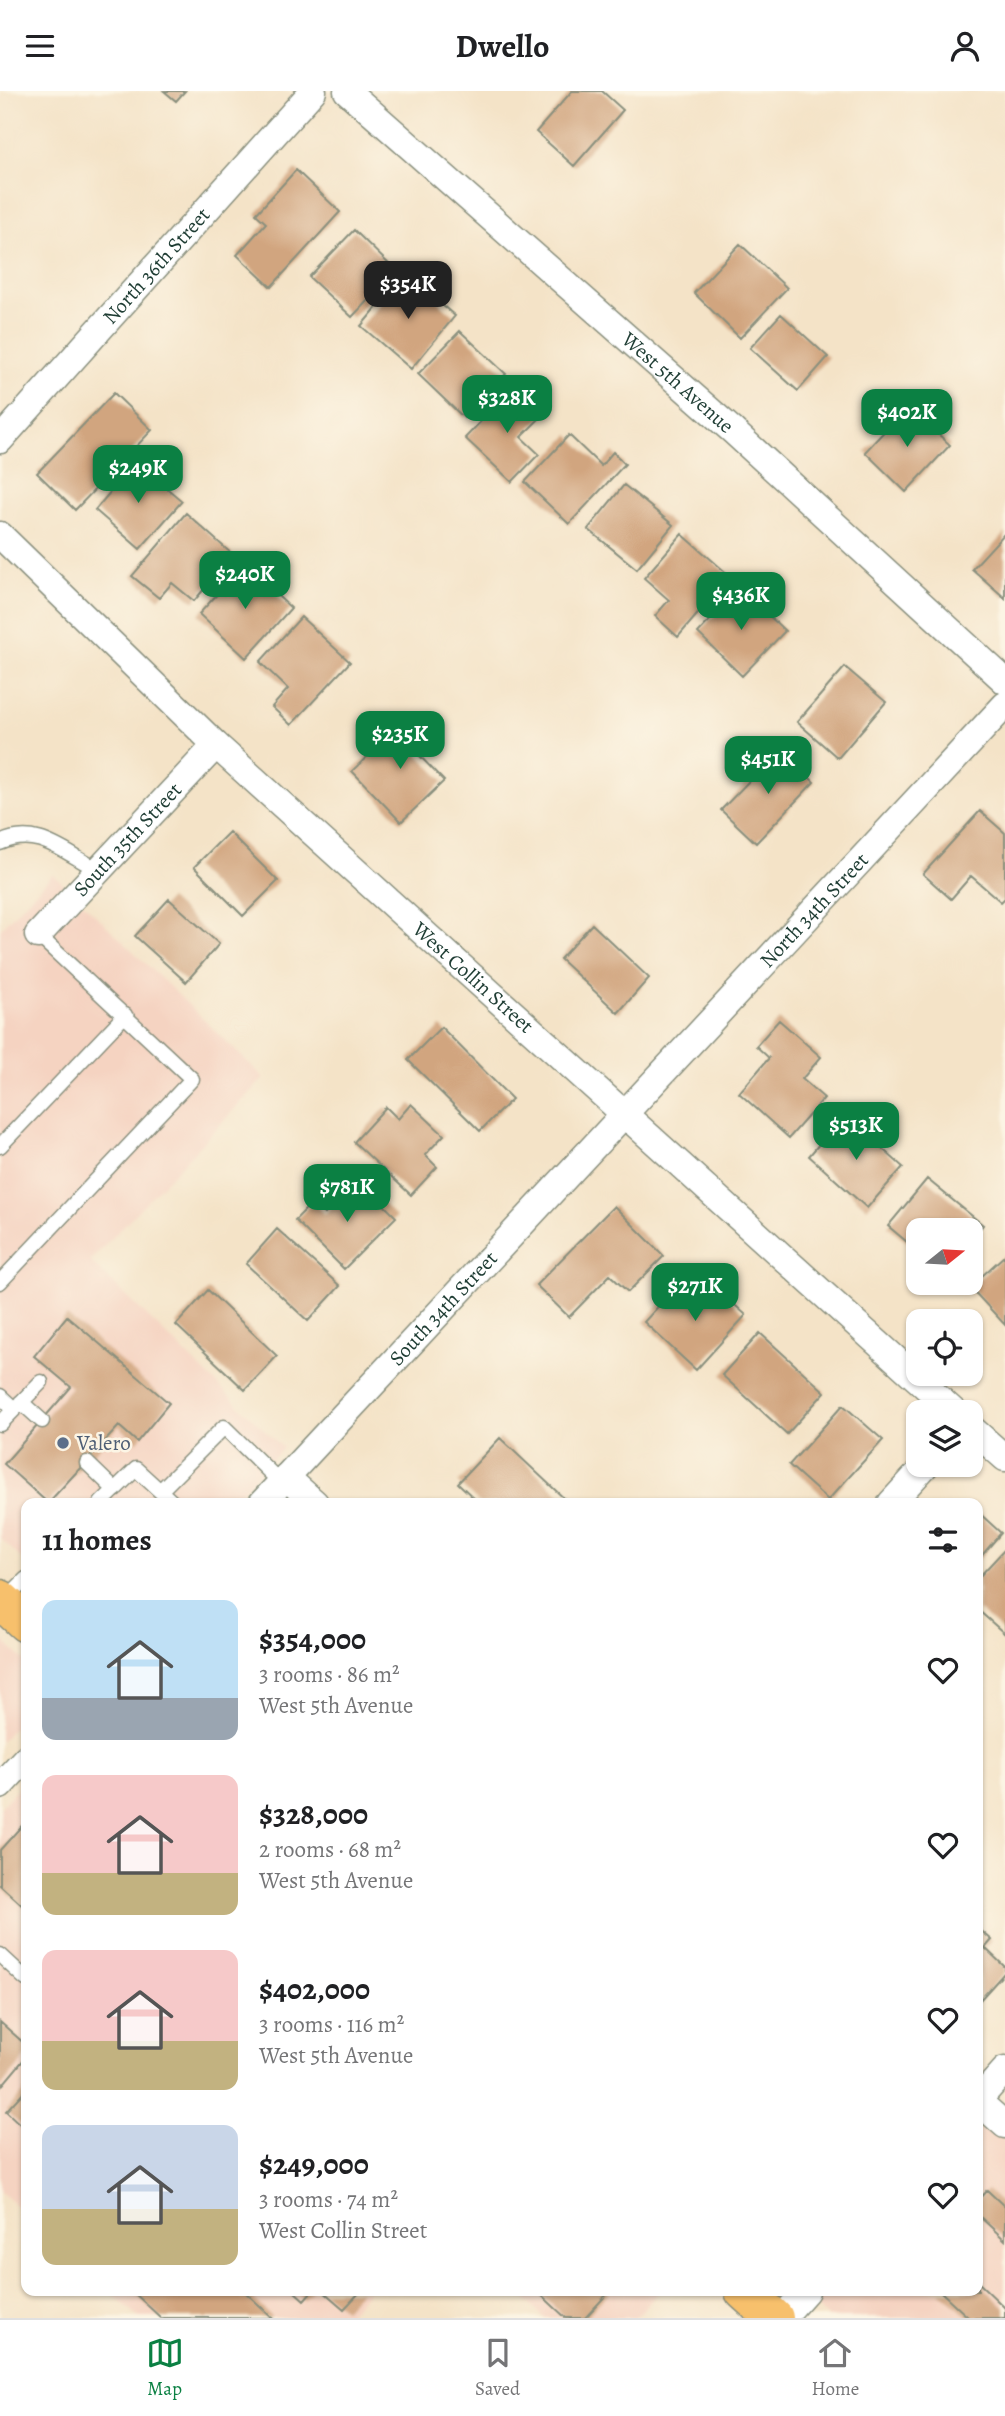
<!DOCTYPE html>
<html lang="en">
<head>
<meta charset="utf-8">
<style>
  body { margin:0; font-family:Alegreya,serif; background:#f2f2f2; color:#202124; height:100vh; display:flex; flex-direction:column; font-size:26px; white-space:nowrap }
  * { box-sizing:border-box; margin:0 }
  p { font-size:23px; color:#757577 }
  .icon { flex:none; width:38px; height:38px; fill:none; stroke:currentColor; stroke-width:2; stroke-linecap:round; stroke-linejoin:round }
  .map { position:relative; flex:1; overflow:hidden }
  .details { position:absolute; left:21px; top:1407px; width:962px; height:798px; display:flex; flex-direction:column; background:#fff; border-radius:14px; box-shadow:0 2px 5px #0004 }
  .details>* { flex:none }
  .needle { width:46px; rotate:72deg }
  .tools { position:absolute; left:906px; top:1127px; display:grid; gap:14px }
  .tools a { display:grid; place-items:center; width:77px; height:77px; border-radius:14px; background:#fff; box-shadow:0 2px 5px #0004; font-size:35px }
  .price { position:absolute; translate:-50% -60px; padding:0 16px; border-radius:14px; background:#0b8043; color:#fff; font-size:23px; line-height:46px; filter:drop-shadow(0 2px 4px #0008) }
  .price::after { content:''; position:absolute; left:50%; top:42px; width:21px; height:16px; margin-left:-10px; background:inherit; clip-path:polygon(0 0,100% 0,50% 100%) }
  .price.selected { background:#222; color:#fff }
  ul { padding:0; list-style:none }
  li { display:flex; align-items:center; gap:21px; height:175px; padding:0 21px }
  li span { display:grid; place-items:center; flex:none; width:196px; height:140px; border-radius:14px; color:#555 }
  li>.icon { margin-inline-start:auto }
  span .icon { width:84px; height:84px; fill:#fffc; stroke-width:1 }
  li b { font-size:30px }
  h2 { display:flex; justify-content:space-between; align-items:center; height:84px; padding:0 21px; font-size:30px }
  header { display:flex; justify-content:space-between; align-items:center; height:91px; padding:0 21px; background:#fff; font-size:32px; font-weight:700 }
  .tab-bar { display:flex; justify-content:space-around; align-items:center; height:98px; border-top:2px solid #e0e0e0; background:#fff; font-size:19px; color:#757577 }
  .tab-bar a { display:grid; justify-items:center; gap:4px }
  .tab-bar .selected { color:#0b8043 }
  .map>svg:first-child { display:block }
  .built { fill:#f5d3c1 }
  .building { fill:#d1a57f }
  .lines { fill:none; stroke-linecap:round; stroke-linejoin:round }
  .service-casing { stroke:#8a907e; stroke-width:17 }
  .minor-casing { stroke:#8a907e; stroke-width:29 }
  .primary-casing { stroke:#8a907e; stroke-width:41 }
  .service { stroke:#fff; stroke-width:14 }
  .minor { stroke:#fff; stroke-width:26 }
  .primary { stroke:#f7c06c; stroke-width:38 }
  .service-dot { fill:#5c6f8a; stroke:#fcf5e5; stroke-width:2.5 }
  .labels { text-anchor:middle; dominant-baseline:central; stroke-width:5; stroke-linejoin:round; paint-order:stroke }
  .street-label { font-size:21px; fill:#1f3d34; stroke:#fcf5e5 }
  .service-label { font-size:21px; fill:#4e5e75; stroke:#fcf5e5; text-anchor:start }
</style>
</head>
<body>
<header><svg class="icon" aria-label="menu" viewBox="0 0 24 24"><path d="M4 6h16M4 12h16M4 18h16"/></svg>Dwello<svg class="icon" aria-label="person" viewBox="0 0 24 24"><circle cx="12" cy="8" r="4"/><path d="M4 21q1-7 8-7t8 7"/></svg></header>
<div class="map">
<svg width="1005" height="2227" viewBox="0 0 1005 2227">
  <rect width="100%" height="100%" fill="#fcf5e5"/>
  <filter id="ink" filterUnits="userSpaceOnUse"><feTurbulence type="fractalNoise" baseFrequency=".0143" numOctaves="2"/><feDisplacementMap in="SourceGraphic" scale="14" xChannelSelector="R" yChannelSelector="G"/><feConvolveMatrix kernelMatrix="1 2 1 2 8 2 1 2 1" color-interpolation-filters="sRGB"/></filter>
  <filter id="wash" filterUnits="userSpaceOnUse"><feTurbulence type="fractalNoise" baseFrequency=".00686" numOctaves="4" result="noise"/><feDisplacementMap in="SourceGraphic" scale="28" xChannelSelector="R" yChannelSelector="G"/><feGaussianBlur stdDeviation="1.57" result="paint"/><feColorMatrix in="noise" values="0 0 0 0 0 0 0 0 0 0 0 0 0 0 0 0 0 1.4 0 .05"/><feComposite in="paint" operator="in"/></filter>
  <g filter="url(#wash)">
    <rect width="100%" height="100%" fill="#f4e3c7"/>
    <path class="built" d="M53,783l211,204 -174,183 193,187 -53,55h-204v60l-26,-25v-609z
      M0,1547l26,24v52l-26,28z
      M26,1688v436l-26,-25v-382z
      M978,2023l27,25v179h-177l-29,-27h179z
      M109,2200h260l-25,27h-205z
      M516,2200h144l-25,27h-90z"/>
    <g id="blocks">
      <path class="building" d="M164,0h21l-9,10z
        M572,0h30l21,19 -49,56 -38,-34z
        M296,79l44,42 -69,75 -34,-32 29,-32 -10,-9z
        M354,139l42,41 -44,46 -43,-40z
        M740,153l47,44 -47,50 -46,-45z
        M405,183l50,42 -44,53 -50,-43z
        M781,223l47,43 -30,34 -48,-43z
        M460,240l46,43 -42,44 -46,-44z
        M514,296l29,28 -22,22 18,17 -27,28 -47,-44z
        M114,302l38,37 -77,80 -38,-37z
        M908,315l42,39 -44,47 -41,-40z
        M569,344l32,31 12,-14 12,12 -56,60 -44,-42z
        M136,371l46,39 -42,48 -45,-39z
        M624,394l49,40 -36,44 -49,-40z
        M186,422l47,42 -39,46 -22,-18 -13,15 -27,-22z
        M1005,442v65l-33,-29z
        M682,443l48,42 -52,61 -23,-21 14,-16 -25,-22z
        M244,474l47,43 -45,50 -47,-44z
        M740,497l45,43 -43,45 -44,-43z
        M301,526l49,45 -59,63 -19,-18 16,-18 -28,-27z
        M845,576l41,35 -48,56 -41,-36z
        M411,624l19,20 -16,15 30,31 -43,41 -49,-51z
        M780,658l34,33 -58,61 -35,-33z
        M980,720l25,22v65l-4,4 -30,-26 -20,23 -28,-25z
        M229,741l49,49 -35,35 -49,-49z
        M169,808l50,45 -33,38 -51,-46z
        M592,833l57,54 -31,35 -58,-54z
        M779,929l42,37 -19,22 22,19 -35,40 -50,-45 30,-35 -13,-12z
        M441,936l71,72 -32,32 -72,-71z
        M411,1013l33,31 -19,20 12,12 -26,28 -57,-53 32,-35 12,12z
        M844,1024l59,52 -36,41 -58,-52z
        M927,1088l56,46 -12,15v-10h-52v22l-31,-26z
        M359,1089l37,37 -52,52 -49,-49 18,-18 12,12z
        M614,1115l50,50 -36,36 -18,-17 -41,42 -33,-32z
        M277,1138l63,57 -32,35 -62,-57z
        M1005,1164v70l-35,-38z
        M707,1189l39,35 -50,55 -52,-48 30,-33 13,12z
        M208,1199l69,66 -32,34 -69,-65z
        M67,1225l102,87 -32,39 -18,-16 -71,77 -44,-39 67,-77 -37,-31z
        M760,1242l65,59 -38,42 -65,-59z
        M843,1314l40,35 -55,60 -39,-35z
        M500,1347l69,65h-90l-21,-20z
        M978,1421l23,21 -23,27z
        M1005,1458v85l-27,-24v-32z
        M26,1730v88l-26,-24v-35z
        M978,1837l14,12 -7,8 20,19v5l-25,28z
        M0,1931l26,23v12l-26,31z
        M26,1998v41l-20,-19z
        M987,2099l18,17v33l-27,-25v-15z
        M978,2191l27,26v10h-36l-29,-27h38z
        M132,2200h112l29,27h-112z
        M294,2200h18l-8,9z
        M323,2200h38l-17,18z
        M537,2200h73l-25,27h-19z"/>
    </g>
  </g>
  <g filter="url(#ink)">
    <use href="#blocks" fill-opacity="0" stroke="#8a907e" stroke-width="2"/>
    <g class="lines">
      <defs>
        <path id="service" d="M0,752c39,-18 65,11 99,27
          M0,1055l125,-131
          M0,1191l192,-203 -154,-144
          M0,1305l14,13
          M21,1311l21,19
          M0,1333l41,-42
          M87,1372l28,27
          M101,1412l35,-34 24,22
          M173,1412l-13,-12 64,-64 57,56
          M5,1509l21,-21
          M0,1864l26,24"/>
        <g id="minor">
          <path id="s1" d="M347,0l386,340 272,250"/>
          <path id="s2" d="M0,349l313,-349"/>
          <path id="s3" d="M0,444l216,210 738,667"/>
          <path id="s4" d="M38,844l178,-190"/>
          <path d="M971,1337l34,30"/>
          <path d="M286,1386l29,26"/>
          <path id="s5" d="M262,1412l743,-798"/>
          <path d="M891,1412l35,-38"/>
          <path d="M0,1695l26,-28"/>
          <path d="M978,2009l27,-30"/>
          <path d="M978,2010l27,24"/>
          <path d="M782,2227l24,-27"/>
        </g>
        <path id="primary" d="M0,1508l26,24
          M744,2200l30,27"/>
      </defs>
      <use href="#service" class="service-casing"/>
      <use href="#minor" class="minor-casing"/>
      <use href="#primary" class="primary-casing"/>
      <use href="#service" class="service"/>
      <use href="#minor" class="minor"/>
      <use href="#primary" class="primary"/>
    </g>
  </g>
  <circle class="service-dot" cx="63" cy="1352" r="7"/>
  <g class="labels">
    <g class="street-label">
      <text stroke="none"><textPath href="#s2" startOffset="234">North 36th Street</textPath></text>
      <text stroke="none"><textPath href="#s1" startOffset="441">West 5th Avenue</textPath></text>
      <text stroke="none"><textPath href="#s4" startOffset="131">South 35th Street</textPath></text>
      <text stroke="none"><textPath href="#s5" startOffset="810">North 34th Street</textPath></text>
      <text stroke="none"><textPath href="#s3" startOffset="648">West Collin Street</textPath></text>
      <text stroke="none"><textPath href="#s5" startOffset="266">South 34th Street</textPath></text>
    </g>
    <g class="service-label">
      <text x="77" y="1352">Valero</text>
    </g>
  </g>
</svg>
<div class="tools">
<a><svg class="needle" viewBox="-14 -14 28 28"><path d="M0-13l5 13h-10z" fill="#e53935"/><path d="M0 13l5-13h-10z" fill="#757577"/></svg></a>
<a><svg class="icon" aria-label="locate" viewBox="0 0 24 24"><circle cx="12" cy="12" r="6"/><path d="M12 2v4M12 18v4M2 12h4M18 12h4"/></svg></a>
<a><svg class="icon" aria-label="layers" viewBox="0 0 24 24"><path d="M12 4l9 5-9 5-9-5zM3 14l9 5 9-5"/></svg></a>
</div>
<b class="price selected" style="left:408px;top:230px">$354K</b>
<b class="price" style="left:507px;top:344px">$328K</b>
<b class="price" style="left:907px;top:358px">$402K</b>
<b class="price" style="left:138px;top:414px">$249K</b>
<b class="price" style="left:245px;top:520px">$240K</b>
<b class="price" style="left:741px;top:541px">$436K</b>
<b class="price" style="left:400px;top:680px">$235K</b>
<b class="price" style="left:768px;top:705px">$451K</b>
<b class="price" style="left:856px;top:1071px">$513K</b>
<b class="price" style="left:347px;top:1133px">$781K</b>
<b class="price" style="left:695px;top:1232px">$271K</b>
<section class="details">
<h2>11 homes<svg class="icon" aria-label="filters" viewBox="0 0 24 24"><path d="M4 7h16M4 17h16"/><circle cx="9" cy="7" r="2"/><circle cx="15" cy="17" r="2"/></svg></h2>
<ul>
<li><span style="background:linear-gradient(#bfe0f5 70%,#9aa5b1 0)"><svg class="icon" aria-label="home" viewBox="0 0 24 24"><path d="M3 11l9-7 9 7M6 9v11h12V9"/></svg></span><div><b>$354,000</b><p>3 rooms · 86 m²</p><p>West 5th Avenue</p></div><svg class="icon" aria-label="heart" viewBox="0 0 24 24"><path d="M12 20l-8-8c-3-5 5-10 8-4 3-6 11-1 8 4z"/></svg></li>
<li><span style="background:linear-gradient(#f6c9c9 70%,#c2b280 0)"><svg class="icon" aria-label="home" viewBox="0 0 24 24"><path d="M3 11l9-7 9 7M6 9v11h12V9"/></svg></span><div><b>$328,000</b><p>2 rooms · 68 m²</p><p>West 5th Avenue</p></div><svg class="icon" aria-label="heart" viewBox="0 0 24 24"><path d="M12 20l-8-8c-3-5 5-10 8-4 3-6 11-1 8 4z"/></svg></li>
<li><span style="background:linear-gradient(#f6c9c9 65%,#c2b280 0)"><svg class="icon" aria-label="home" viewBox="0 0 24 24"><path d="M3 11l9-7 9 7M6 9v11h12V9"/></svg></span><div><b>$402,000</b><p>3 rooms · 116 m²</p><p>West 5th Avenue</p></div><svg class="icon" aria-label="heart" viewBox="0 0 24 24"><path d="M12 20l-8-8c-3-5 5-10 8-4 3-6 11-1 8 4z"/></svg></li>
<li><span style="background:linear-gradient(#c9d6e8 60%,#c2b280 0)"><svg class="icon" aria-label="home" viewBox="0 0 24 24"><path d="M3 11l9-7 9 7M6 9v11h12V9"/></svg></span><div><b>$249,000</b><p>3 rooms · 74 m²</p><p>West Collin Street</p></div><svg class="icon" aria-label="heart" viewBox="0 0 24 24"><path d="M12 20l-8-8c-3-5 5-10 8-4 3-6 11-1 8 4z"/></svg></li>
</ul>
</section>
</div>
<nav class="tab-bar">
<a class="selected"><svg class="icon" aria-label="map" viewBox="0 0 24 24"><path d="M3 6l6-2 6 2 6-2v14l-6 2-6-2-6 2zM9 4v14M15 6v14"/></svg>Map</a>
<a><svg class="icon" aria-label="saved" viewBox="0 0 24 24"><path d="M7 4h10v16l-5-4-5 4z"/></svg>Saved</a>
<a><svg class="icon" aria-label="home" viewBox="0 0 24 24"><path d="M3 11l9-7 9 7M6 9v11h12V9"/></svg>Home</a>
</nav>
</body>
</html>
